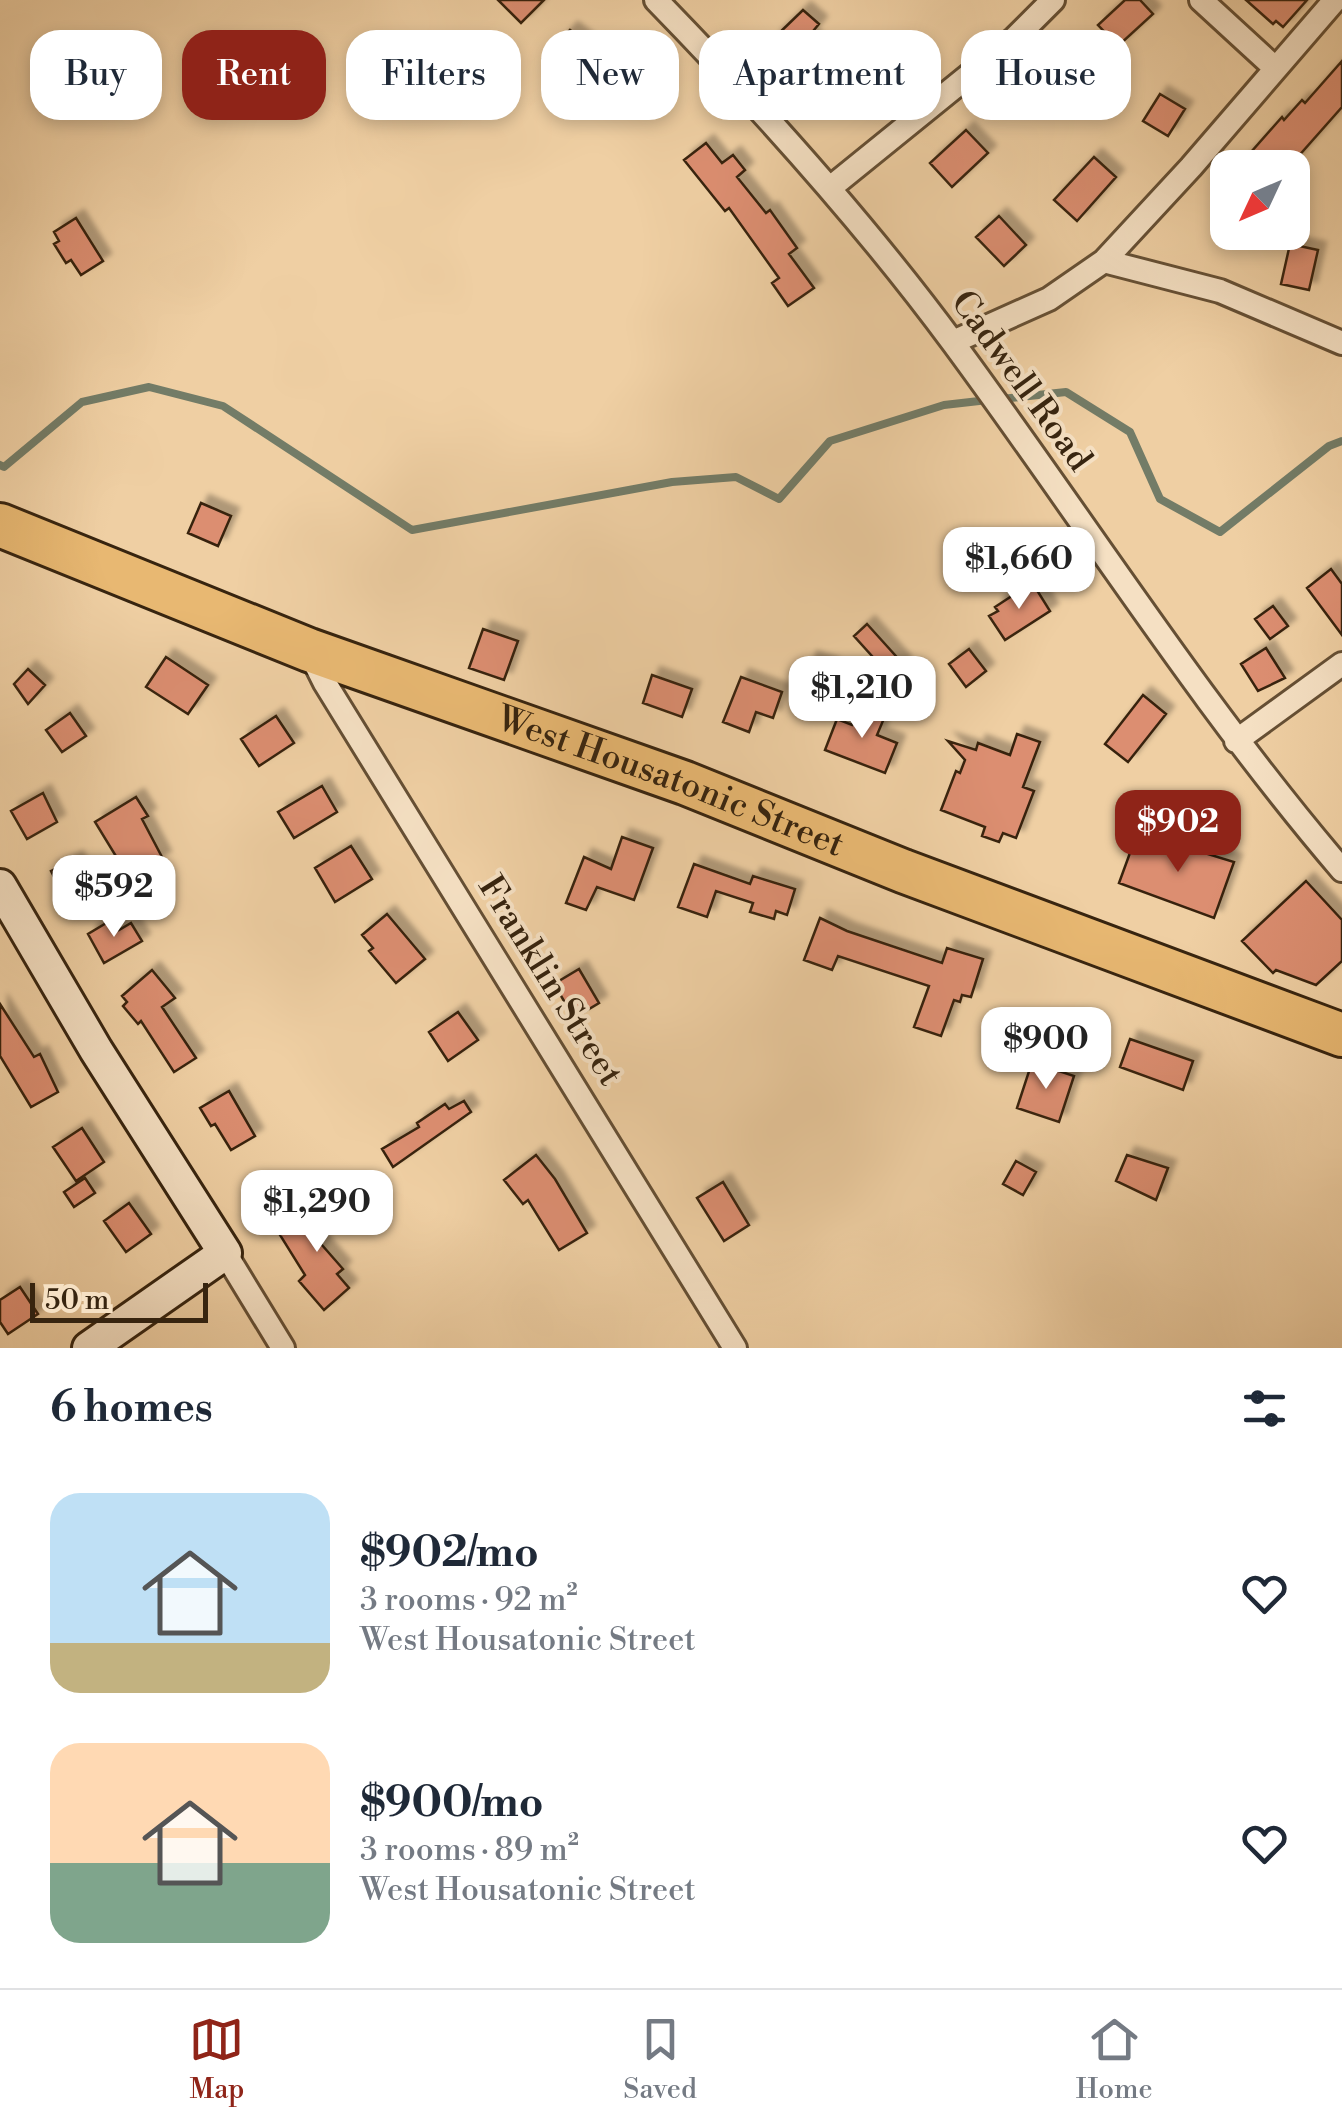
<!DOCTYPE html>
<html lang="en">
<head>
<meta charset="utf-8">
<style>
  body { margin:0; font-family:"Libre Bodoni",serif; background:#f2f2f3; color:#1f2937; height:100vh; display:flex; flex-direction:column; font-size:38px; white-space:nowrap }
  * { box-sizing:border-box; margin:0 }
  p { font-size:32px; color:#747a83 }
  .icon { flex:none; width:55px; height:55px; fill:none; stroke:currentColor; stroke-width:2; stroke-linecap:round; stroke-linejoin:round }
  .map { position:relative; height:1348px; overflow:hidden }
  .panel { display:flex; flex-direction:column; background:#fff; flex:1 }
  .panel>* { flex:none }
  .top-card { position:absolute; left:30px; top:30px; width:1282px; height:90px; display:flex; gap:20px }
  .needle { width:65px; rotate:226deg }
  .tools { position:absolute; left:1210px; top:150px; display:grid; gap:20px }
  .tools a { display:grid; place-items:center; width:100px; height:100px; border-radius:20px; background:#fff; box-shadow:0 5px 15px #0003; font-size:50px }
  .scale { position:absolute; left:30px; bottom:25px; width:178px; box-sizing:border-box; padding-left:10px; border:5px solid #37240f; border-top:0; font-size:28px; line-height:35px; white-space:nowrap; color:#37240f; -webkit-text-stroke:8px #f5e0c3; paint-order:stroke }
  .price { position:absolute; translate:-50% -85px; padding:0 22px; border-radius:20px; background:#fff; color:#222; font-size:32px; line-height:65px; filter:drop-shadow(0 2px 5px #0008) }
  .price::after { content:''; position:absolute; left:50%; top:60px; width:30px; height:22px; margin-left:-15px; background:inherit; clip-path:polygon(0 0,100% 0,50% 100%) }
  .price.selected { background:#8f2418; color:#fff }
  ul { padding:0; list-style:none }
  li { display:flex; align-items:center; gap:30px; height:250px; padding:0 50px }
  li span { display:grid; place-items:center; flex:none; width:280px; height:200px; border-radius:30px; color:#555 }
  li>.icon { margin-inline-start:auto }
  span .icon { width:120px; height:120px; fill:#fffc; stroke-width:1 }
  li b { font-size:42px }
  h2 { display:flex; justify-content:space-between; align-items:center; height:120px; padding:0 50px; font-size:42px }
  .chip { padding:0 35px; border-radius:30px; background:#fff; box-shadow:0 5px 15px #0003; font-size:35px; line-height:90px }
  .chip.selected { background:#8f2418; color:#fff }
  .tab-bar { display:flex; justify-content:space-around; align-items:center; height:140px; border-top:2px solid #e0e1e3; background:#fff; font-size:28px; color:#747a83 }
  .tab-bar a { display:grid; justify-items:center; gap:5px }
  .tab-bar .selected { color:#8f2418 }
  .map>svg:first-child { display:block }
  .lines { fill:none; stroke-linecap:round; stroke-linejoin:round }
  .stream { stroke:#737c67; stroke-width:8 }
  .building { fill:#dc8e71; stroke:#37240f; stroke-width:2.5; filter:url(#shadow) }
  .street-casing { stroke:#654f34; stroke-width:28 }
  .secondary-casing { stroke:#37240f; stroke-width:38 }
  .highway-casing { stroke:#37240f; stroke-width:48 }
  .street { stroke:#f5e0c3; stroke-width:22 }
  .secondary { stroke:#f5e0c3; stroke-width:32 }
  .highway { stroke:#e8b872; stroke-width:42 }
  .labels { text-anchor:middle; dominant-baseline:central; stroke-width:8; stroke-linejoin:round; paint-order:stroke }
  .street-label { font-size:35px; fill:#37240f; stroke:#f5e0c3 }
</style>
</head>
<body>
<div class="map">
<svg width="1342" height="1348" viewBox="0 0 1342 1348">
  <defs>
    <filter id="shadow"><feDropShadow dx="8" dy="-8" stdDeviation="2.5" flood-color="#0004"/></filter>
  </defs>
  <rect width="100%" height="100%" fill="#efcfa3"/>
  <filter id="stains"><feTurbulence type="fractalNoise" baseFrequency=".002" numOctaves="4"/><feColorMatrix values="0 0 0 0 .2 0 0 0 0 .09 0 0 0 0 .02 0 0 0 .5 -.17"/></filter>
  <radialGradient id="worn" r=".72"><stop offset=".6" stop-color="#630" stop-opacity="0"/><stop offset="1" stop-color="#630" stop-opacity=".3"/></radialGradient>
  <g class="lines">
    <path class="stream" d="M1001,399l65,-7 64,40 30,67 60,33 109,-86 13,-5
      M0,465l4,2 78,-65 67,-15 74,19 189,124 260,-48 64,-5 43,22 51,-58 114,-36 44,-5"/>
  </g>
  <path class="building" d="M498,0h46l-23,23z
    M1125,0h15l13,14 -35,32 -20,-21z
    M1246,0h61l-24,27 -7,-6 -3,3z
    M803,10l16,14 -10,12 55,52 -19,19 -42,-45 -30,-23z
    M570,30l31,23 4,-5 19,19 -27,29 -6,-5 -7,7 -41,-39z
    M1342,61v46l-54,61h-51l45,-51 2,3 18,-20 3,3z
    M1043,69l15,18 -34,30 -16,-19z
    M1160,94l25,15 -17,27 -25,-15z
    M966,130l22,23 -36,34 -22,-24z
    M706,143l16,20 11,-8 12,15 -8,7 29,36 4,-3 27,38 -8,6 25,34 -26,18 -16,-23 7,-5 -50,-70 -4,3 -41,-51z
    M1094,157l22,20 -39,44 -23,-21z
    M999,216l27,29 -22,21 -28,-29z
    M76,218l27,43 -22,14 -10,-15 -5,3 -12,-19 5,-3 -5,-9z
    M1290,244l28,6 -9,40 -28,-6z
    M201,503l30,13 -13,30 -30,-13z
    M1331,569l11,15v51l-35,-47z
    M1035,587l15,24 -45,29 -16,-24 9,-5 -3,-4 29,-19 3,4z
    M1273,606l15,20 -18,13 -15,-20z
    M867,624l36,40 -13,12 -36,-40z
    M483,629l35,12 -14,39 -35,-12z
    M1266,648l19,30 -27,13 -17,-27z
    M969,649l17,22 -20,16 -17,-23z
    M166,657l42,28 -20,29 -42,-27z
    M809,659l22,7 -11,34 -22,-7z
    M28,669l17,16 -17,19 -14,-20z
    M652,675l40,14 -10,28 -39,-14z
    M741,677l41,15 -9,26 -17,-6 -7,20 -26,-10z
    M1143,695l23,19 -38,48 -23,-18z
    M860,706l25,10 -8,19 20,8 -12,30 -60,-23 12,-31 15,6z
    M70,713l16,23 -24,16 -16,-22z
    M276,716l18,27 -35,23 -18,-27z
    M1017,734l23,8 -17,45 11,4 -18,47 -13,-5 -4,9 -17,-6 3,-9 -44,-17 15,-39 4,2 5,-13 -17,-19 28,9 2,-7 32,12z
    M322,786l15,26 -43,26 -16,-26z
    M43,793l14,29 -30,17 -16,-28z
    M136,797l12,19 -6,3 21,40 -27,13 -3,-5 -8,4 -30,-49z
    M622,837l31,11 -19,52 -37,-13 -11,23 -20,-7 18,-46 27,12z
    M1156,838l78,24 -20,56 -95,-35 15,-41 18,7z
    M351,846l21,33 -37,23 -20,-34z
    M75,859l15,29 -24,12 -15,-29z
    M694,864l56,20 3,-8 42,13 -8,26 -11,-4 -2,8 -24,-7 3,-9 -37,-12 -9,26 -29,-10z
    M1306,881l36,39v41l-26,24 -40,-15 -3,3 -31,-32z
    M387,914l38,45 -29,24 -27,-32 4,-3 -11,-13z
    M820,918l27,13 95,32 5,-15 36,11 -12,38 -9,-2 -2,7 -6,-2 -13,36 -27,-9 15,-41 -91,-30 -6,14 -28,-10z
    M113,919l6,11 12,-7 11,18 -38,22 -16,-29z
    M579,969l20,34 -25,15 -20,-34z
    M152,970l23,28 -13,9 34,51 -22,14 -33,-51 -3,3 -15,-18 4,-4 -5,-6z
    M0,1004l34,53 6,-3 18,38 -27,15 -31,-51z
    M458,1012l20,28 -30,21 -19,-29z
    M1130,1039l63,22 -10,29 -63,-23z
    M1032,1062l42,14 -15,46 -42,-14z
    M229,1091l26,45 -24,14 -16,-26 -4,2 -11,-18z
    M464,1101l7,11 -78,55 -11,-18 37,-22 -2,-4 28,-19 4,5z
    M82,1128l22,34 -28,19 -23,-34z
    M536,1155l19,24 32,54 -28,17 -31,-50 -5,4 -19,-24z
    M1127,1155l41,13 -12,32 -40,-19z
    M1016,1161l20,11 -13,23 -20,-11z
    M85,1178l10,15 -21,14 -10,-15z
    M723,1182l26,43 -25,16 -27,-43z
    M337,1200l10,17 -32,20 28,32 -6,5 12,14 -25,22 -25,-29 6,-6 -25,-40z
    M129,1203l22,31 -25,18 -22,-31z
    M20,1287l18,27 -30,20 -8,-12v-22z"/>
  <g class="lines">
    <defs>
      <path id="street" d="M656,0c106,109 208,222 298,344 130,176 246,360 388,526
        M1201,0l74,68
        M830,188l185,-150 38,-38
        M1104,261l116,30 122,52
        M953,342l96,-43 55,-38 87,-94 144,-167
        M309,651l16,32 410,665
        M1236,741l106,-77
        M225,1253l58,95"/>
      <path id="secondary" d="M0,886l96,164 129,203 -136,95"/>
      <g id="highway">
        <path id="s1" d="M0,525l309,125 376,133 218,88 439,164"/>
      </g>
    </defs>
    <use href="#street" class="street-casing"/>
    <use href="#secondary" class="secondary-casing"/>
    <use href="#highway" class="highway-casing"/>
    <use href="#street" class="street"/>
    <use href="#secondary" class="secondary"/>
    <use href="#highway" class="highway"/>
  </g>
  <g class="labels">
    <g class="street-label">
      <text transform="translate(1021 381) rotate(54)">Cadwell Road</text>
      <text stroke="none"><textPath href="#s1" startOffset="718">West Housatonic Street</textPath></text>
      <text transform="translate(550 981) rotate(58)">Franklin Street</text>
    </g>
  </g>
  <rect width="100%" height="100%" filter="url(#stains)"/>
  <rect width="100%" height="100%" fill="url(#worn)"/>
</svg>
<div class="tools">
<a><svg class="needle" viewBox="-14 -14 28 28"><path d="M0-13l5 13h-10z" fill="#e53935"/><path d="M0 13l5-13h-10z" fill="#747a83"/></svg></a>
</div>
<div class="scale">50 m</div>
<b class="price" style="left:1019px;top:612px">$1,660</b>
<b class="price" style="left:862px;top:741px">$1,210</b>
<b class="price selected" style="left:1178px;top:875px">$902</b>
<b class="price" style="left:114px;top:940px">$592</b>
<b class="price" style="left:1046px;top:1092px">$900</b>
<b class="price" style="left:317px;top:1255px">$1,290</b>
<div class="top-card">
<a class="chip">Buy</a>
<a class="chip selected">Rent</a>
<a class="chip">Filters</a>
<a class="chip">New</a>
<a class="chip">Apartment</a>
<a class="chip">House</a>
</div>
</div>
<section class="panel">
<h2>6 homes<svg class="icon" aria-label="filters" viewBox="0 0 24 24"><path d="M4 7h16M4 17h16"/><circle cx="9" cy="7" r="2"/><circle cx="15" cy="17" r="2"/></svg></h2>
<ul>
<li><span style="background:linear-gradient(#bfe0f5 75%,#c2b280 0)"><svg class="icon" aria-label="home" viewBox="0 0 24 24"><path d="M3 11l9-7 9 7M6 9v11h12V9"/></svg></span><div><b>$902/mo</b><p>3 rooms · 92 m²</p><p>West Housatonic Street</p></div><svg class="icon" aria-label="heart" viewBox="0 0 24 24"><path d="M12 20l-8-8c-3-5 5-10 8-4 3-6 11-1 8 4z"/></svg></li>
<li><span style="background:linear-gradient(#ffd9b3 60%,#7fa58c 0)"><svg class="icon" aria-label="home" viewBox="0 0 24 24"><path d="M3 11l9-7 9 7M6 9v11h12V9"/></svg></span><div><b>$900/mo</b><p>3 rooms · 89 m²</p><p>West Housatonic Street</p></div><svg class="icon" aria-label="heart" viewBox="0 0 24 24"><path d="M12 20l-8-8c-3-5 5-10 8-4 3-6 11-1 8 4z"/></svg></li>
</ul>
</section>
<nav class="tab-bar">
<a class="selected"><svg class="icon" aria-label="map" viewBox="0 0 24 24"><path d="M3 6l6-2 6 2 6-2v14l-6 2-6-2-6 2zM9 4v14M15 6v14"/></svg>Map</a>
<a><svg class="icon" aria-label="saved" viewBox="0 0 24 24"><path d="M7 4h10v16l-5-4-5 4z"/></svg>Saved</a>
<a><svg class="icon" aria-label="home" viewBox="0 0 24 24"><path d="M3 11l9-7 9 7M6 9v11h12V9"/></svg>Home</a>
</nav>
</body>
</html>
